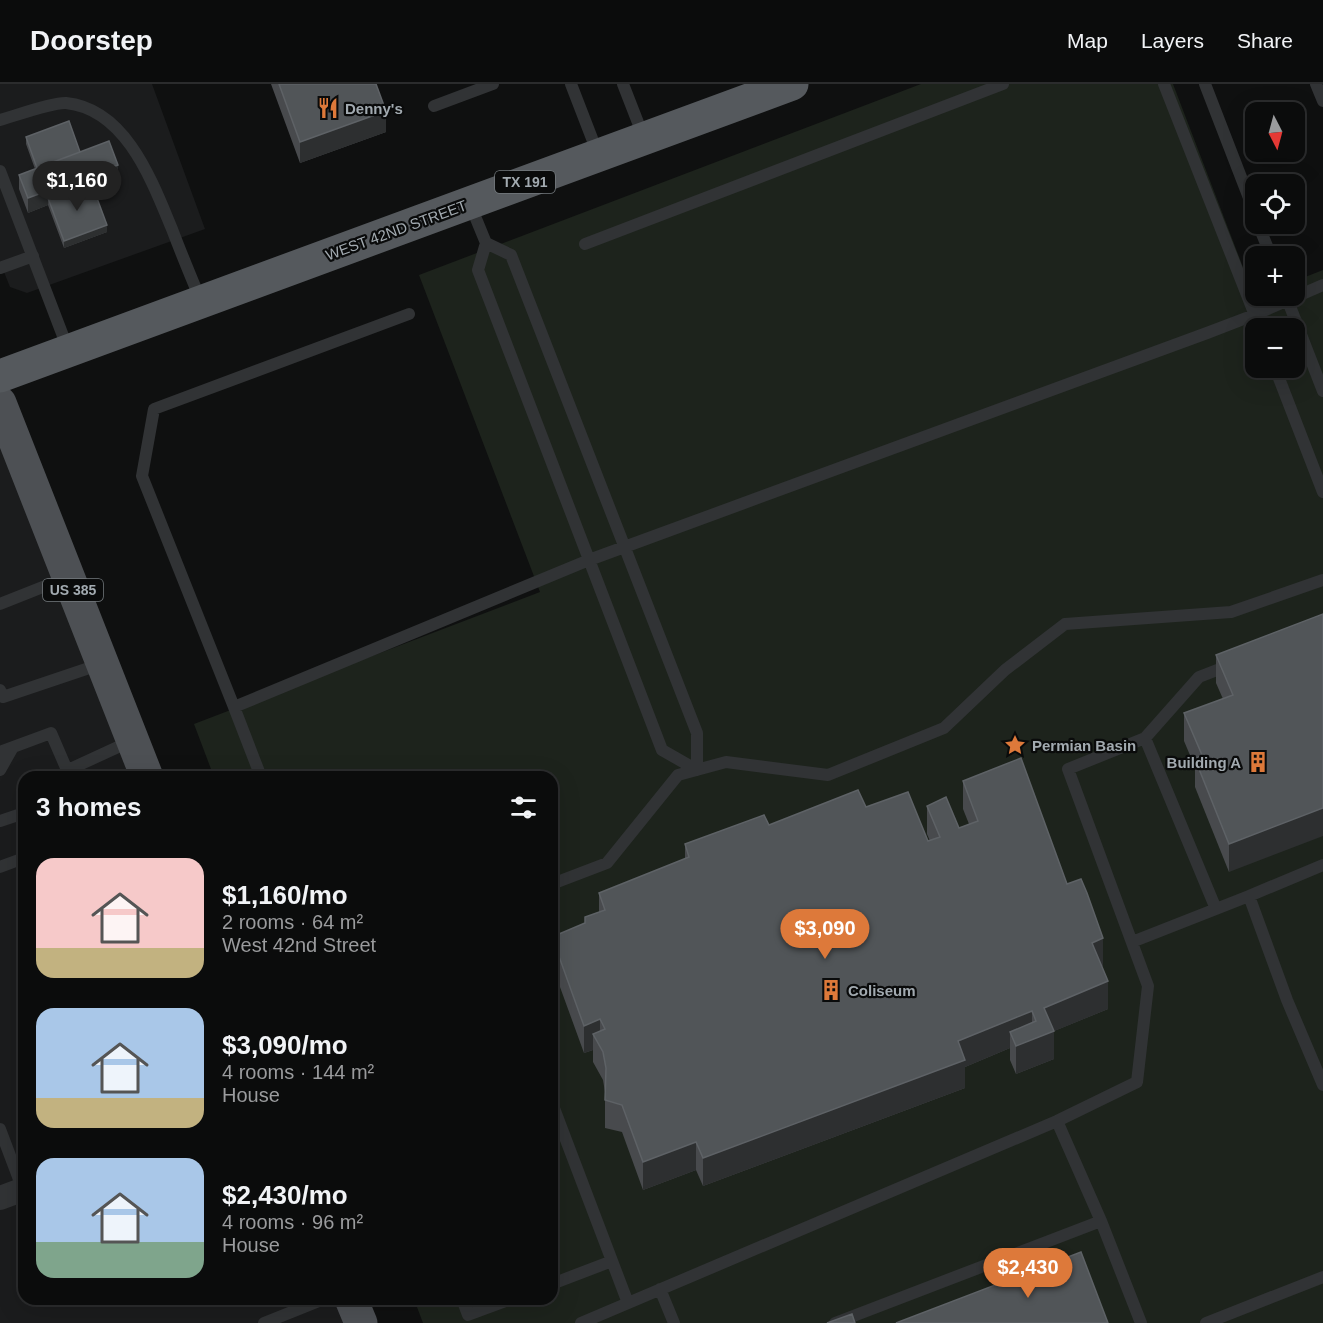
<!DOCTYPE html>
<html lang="en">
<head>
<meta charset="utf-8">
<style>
  body { margin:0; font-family:Helvetica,sans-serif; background:#141515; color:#f1f3f6; height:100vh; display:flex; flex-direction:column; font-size:22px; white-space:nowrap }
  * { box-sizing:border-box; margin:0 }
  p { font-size:20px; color:#9a9b9d }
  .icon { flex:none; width:33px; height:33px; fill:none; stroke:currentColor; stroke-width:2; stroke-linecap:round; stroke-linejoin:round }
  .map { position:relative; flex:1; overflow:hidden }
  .panel { position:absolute; left:18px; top:687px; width:540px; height:534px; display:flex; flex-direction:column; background:#0b0c0c; border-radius:18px; box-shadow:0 6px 24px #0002,0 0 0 2px #2b2c2d }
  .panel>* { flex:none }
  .needle { width:39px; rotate:174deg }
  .controls { position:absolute; left:1245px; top:18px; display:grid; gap:12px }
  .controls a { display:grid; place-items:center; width:60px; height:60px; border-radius:12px; background:#0b0c0c; box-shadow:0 6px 24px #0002,0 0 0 2px #2b2c2d; font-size:30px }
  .price { position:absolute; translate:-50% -51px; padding:0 14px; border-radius:21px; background:#dd793a; color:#fff; font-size:20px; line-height:39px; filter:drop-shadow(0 2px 3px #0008) }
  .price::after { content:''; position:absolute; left:50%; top:36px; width:18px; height:14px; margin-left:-9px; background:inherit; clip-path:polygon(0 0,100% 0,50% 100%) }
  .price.current { background:#222; color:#fff }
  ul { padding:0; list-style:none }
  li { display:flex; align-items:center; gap:18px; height:150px; padding:0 18px }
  li span { display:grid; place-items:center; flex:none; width:168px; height:120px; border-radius:18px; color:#555 }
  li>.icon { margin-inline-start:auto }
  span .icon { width:72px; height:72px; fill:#fffc; stroke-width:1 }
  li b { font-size:26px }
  h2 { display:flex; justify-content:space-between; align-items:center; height:72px; padding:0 18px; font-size:26px }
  header { display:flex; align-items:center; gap:36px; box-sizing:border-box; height:84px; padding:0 30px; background:#0b0c0c; border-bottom:2px solid #2b2c2d }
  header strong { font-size:28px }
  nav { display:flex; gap:33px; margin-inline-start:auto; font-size:21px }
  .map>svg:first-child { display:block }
  .built { fill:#1b1c1d }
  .pitch { fill:#1d231c; fill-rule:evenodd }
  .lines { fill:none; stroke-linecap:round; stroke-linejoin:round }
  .service { stroke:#313335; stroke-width:12 }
  .minor { stroke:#313335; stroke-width:24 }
  .primary { stroke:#4d5054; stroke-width:33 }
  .trunk { stroke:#55595d; stroke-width:33 }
  .wall { fill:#484a4d }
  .shaded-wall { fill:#2d2f30 }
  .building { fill:#515558; stroke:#5e6266; stroke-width:1.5 }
  .labels { text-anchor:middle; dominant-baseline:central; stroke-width:4.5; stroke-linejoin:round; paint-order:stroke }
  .shield { fill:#0a0b0b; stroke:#747a7e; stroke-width:1.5 }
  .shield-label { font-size:14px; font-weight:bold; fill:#a2aab0 }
  .poi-label { font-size:15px; font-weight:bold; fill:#a2aab0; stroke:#0a0b0b; text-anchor:start }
  .street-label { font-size:15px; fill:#a2aab0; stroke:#0a0b0b }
</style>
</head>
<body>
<header>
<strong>Doorstep</strong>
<nav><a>Map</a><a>Layers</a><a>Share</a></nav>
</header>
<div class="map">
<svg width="1323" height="1239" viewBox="0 0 1323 1239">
  <rect width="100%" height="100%" fill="#0f1010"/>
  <path class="built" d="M0,0h152l53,145 -178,64 -17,-6 -10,-25z
    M0,319l146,374h-122v522h327l9,24h-360z"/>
  <path class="pitch" d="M921,0h252l81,212h40l1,-15 28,-11v1053h-900l-9,-24h138v-522h-338l-20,-53 346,-132 -121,-317zM1256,244h38v40h-38z"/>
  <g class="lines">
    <path class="service" d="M571,0l27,70
      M623,0l21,54
      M1164,0l96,244
      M1205,0l51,132
      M1316,0l7,17
      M434,22l59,-22
      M0,36c15,-4 52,-18 66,-17 60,6 86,78 106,126 9,24 19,48 29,72
      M0,87l68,178
      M470,120l16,39 -8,27 184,480 35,20v-37l-186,-478 -25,-12
      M1258,140l13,32
      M585,160l418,-160
      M0,184l33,-12
      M1286,212l37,95
      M1275,284l48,124
      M0,520l68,-27
      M0,606l3,7 98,-33
      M234,623l-92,-231 12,-67 255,-95
      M1145,654l54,-61 31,-12
      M0,668l51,-19 19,44
      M0,686l13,-23
      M68,686l63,-29
      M261,693l-27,-70 355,-147 618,-227 47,-18 69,-30
      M0,737l24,-8
      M0,783l24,-9
      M552,800l55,-21 71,-88 48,-13 102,13 116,-47 61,-58 60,-46 166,-12 92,-32
      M1249,812l74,-31
      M1132,858l117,-46 38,104 36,85
      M552,1019l76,200
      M0,1045l23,61
      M1101,1137l40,102
      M552,1200l60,-23
      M660,1205l14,34
      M462,1215l6,16 43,-16
      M264,1239l60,-24
      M581,1239l476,-202 80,-39 11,-96 -80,-217 77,-31 71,171
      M835,1239l266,-102 -44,-100
      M1206,1239l117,-46"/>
    <path class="minor" d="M0,1114l24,-9"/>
    <path class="primary" d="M0,319l147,374
      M351,1215l10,24"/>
    <path class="trunk" d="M0,292l792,-292"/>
  </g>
  <path class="wall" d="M271,0h105l10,48 -86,31z
    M26,53l92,42 -24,9 13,44 -43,16 -16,-43 -20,8 -9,-24v-14l16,-6 -9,-25z
    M1323,530l-94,258 -34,-85v-20l-11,-26v-28l39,-14 -7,-16v-28z
    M963,697l104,103 36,82h-1l6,43 -54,22v28l-38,15 -6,-14v-12l-45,19v21l-262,98 -7,-16 -53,20 -21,-58 -17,-4v-36l-2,-12 -10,-18v-12l-9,3 -32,-88v-28l33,-14v-6l14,-5v-19l86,-34v-15l84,-19 97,-18 62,34h2l-3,-7v-28l32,22 10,-4 -6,-15z"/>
  <path class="shaded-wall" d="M386,27v21l-86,31v-21z
    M118,81v14l-67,25 -3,-6v7l-20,8v-15z
    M107,141v7l-43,16v-7z
    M1323,724v28l-94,36v-28z
    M1103,854v28l-11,5v-28z
    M1108,897v28l-56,23 2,-1v28l-38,15v-28l28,-11v-27z
    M1032,927v28l-22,-7v16l-45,19v21l-262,98v-28l255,-117z
    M600,935v28l-7,-13v16l-9,3v-27z
    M696,1058v28l-53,20v-28z"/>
  <path class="building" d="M279,0h97l10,27 -86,31z
    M69,37l11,31 -43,16 -11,-31z
    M109,57l9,24 -90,33 -9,-23z
    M91,98l16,43 -43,16 -16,-43z
    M1323,530v194l-94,36 -34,-85 7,-4 -18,-42 49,-18 -17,-40z
    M1021,674l46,126 14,-5 6,14 16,45 -11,5 16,38 -64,27 10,23 -38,15 -6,-14 26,-11 -4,-10 -74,30 7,19 -262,98 -7,-16 -53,20 -21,-57 -17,-5 1,-32 -3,-16 -10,-18 12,-5 -5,-10 -16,7 -32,-89 33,-14v-6l20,-7 -6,-17 90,-36 -4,-13 79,-29 5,10 89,-35 8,17 42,-15 20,49 12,-4 -13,-31 19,-9 13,31 19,-7 -15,-40z
    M1081,1168l27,71h-212z
    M852,1230l3,9h-28z"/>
  <defs>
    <symbol id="restaurant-bare" viewBox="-9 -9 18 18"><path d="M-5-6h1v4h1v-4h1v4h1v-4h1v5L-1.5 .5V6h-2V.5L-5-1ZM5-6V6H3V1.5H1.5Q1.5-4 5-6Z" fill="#dd793a" stroke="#0a0b0b" stroke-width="2.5" paint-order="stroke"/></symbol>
    <symbol id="sight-bare" viewBox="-9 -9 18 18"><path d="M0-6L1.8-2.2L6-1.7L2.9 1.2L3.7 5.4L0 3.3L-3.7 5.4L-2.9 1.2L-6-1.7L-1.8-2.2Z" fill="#dd793a" stroke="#0a0b0b" stroke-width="2.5" paint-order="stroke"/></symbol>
    <symbol id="building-bare" viewBox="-9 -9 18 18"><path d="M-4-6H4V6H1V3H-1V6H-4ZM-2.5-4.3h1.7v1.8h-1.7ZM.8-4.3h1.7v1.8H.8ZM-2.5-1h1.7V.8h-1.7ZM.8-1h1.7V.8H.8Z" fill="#dd793a" stroke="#0a0b0b" stroke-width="2.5" paint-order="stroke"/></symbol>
  </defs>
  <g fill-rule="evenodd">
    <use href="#restaurant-bare" x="313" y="9" width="30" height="30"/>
    <use href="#sight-bare" x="1000" y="646" width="30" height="30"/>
    <use href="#building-bare" x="1243" y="663" width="30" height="30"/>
    <use href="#building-bare" x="816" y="891" width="30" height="30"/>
  </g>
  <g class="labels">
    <g class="shield">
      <rect x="495" y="87" width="60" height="22" rx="4.5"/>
      <rect x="43" y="495" width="60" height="22" rx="4.5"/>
    </g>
    <g class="shield-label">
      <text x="525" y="98">TX 191</text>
      <text x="73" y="506">US 385</text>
    </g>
    <g class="poi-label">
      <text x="345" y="24">Denny's</text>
      <text x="1032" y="661">Permian Basin</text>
      <text x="1241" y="678" text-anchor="end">Building A</text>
      <text x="848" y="906">Coliseum</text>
    </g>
    <g class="street-label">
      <text transform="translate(396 146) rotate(-20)">WEST 42ND STREET</text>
    </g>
  </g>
</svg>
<div class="controls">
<a><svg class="needle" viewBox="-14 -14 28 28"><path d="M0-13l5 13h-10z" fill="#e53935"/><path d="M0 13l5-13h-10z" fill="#9a9b9d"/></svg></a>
<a><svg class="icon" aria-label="locate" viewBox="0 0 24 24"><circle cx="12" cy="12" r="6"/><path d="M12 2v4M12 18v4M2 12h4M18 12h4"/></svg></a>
<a>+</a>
<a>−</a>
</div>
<b class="price current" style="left:77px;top:128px">$1,160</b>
<b class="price" style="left:825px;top:876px">$3,090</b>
<b class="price" style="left:1028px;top:1215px">$2,430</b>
<section class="panel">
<h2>3 homes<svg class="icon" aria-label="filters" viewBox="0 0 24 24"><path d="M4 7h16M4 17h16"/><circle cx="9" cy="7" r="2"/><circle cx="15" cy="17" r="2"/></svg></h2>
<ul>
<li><span style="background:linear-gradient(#f6c9c9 75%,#c2b280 0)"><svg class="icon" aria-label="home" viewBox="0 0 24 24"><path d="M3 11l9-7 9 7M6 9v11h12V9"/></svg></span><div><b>$1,160/mo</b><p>2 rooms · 64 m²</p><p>West 42nd Street</p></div></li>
<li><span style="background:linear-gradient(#a9c7e8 75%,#c2b280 0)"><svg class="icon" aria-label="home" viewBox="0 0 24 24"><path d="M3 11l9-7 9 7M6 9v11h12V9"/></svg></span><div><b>$3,090/mo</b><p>4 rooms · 144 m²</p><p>House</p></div></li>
<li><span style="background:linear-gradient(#a9c7e8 70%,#7fa58c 0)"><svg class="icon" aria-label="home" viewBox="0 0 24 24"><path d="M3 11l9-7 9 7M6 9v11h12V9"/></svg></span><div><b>$2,430/mo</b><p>4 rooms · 96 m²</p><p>House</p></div></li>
</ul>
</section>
</div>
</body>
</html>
